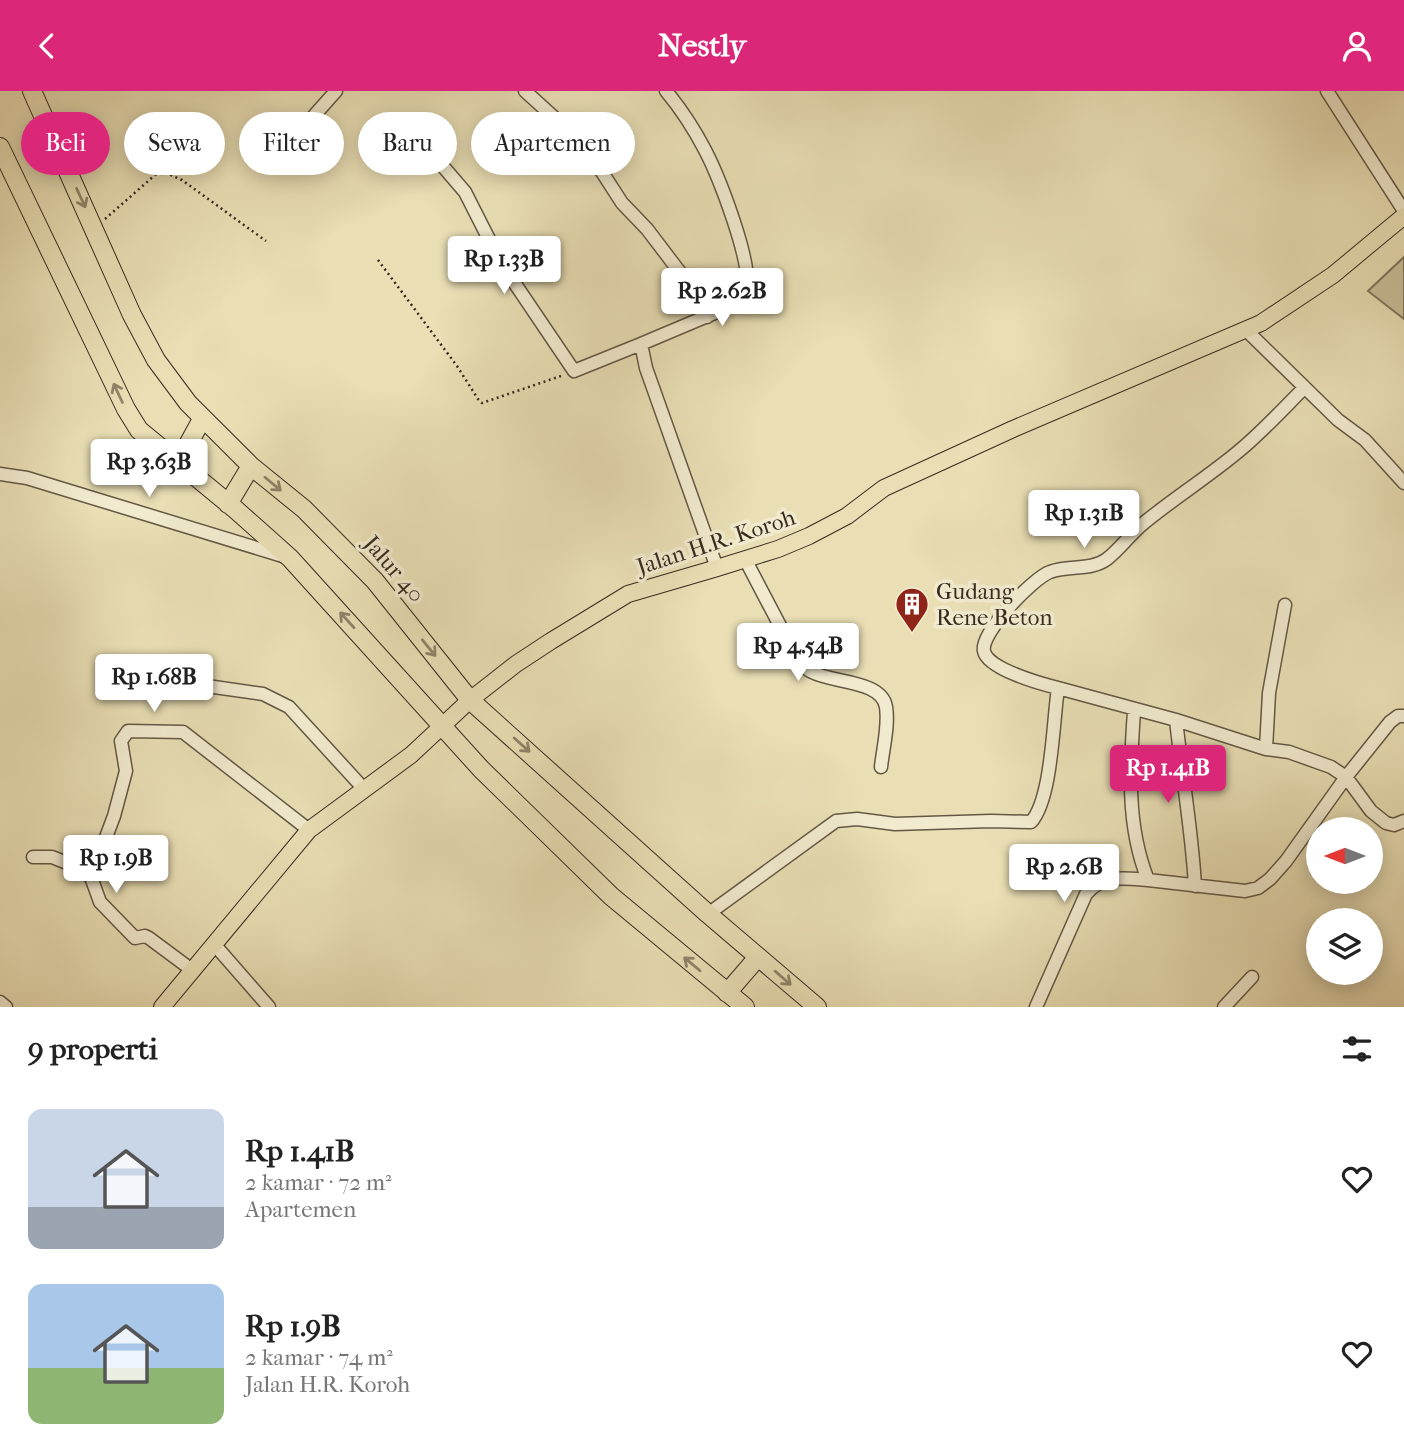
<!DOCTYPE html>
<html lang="id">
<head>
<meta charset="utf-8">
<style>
  body { margin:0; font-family:"IM FELL French Canon",serif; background:#f6f6f6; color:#222; height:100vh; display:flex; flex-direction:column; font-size:26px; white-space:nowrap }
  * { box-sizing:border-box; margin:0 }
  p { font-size:23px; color:#767676 }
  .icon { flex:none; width:38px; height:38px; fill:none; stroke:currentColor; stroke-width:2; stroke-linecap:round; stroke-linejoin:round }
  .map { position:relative; height:916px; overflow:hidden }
  .details { display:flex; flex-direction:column; background:#fff; flex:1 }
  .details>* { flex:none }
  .guide { position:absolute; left:21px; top:21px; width:700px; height:63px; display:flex; gap:14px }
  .needle { width:46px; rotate:270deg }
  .fabs { position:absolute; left:1306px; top:726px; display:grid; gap:14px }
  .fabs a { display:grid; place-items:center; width:77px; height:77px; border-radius:50%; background:#fff; box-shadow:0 4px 18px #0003; font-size:35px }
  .price { position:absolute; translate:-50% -60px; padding:0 16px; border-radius:7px; background:#fff; color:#222; font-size:23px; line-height:46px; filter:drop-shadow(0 2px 4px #0008) }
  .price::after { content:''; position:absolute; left:50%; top:42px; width:21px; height:16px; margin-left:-10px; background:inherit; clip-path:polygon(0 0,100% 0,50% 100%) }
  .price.active { background:#db2777; color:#fff }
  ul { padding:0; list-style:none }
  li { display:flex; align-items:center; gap:21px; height:175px; padding:0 28px }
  li span { display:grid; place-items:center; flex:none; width:196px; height:140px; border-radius:14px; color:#555 }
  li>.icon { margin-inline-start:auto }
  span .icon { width:84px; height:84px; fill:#fffc; stroke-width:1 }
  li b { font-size:30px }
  h2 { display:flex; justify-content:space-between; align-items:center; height:84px; padding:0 28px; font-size:30px }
  .pill { padding:0 24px; border-radius:32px; background:#fff; box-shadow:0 4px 18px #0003; font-size:24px; line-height:63px }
  .pill.active { background:#db2777; color:#fff }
  header { display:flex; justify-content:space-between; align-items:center; height:91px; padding:0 28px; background:#db2777; color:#fff; font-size:32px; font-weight:700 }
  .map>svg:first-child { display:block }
  .grass { fill:#cbc09b; stroke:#81765e; stroke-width:2 }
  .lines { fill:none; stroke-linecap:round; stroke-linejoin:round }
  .minor-casing { stroke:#645845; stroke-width:15 }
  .major-casing { stroke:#372b20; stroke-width:18 }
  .highway-casing { stroke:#372b20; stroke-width:20 }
  .path { stroke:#372b20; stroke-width:2.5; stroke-dasharray:2 3.5; stroke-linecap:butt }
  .minor { stroke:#f1eace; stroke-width:12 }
  .major { stroke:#e9deb4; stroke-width:16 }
  .highway { stroke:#e9deb4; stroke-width:18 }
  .oneway { stroke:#90846a }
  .labels { text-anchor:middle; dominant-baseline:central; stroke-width:7; stroke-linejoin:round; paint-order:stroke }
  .street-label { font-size:23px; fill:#372b20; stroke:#f1eace }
  .poi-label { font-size:23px; fill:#372b20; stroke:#f1eace; text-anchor:start }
</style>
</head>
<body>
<header><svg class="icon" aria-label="back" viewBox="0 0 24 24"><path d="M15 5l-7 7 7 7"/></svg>Nestly<svg class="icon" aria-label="person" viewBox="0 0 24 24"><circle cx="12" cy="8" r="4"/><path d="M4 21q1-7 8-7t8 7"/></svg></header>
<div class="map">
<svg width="1404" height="916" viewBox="0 0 1404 916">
  <rect width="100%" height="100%" fill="#e9deb4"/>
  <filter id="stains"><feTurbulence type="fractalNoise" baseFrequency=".00286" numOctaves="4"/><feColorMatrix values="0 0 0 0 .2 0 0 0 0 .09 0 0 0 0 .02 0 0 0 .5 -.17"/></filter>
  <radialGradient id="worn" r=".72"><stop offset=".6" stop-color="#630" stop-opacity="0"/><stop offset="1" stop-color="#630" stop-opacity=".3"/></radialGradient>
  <path class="grass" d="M1404,166v62l-36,-28z"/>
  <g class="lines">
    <defs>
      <path id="minor" d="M525,0l44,40 33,41 20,31 25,26 38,50 22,38
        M666,0c15,18 28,38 39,59 13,25 49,115 41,141 -2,7 -9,11 -15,15l-90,38 5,24 71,200
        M1327,0l77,120
        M403,34l13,10 49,57 36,71 73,108 67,-27
        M304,36l32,-36
        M1246,239l92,90 27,20 39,43
        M0,383l27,4 259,79
        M745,468l54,103c4,3 8,8 13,10 20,11 70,8 74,35 3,19 -3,41 -5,60
        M207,595l56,8 26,13 75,82
        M1058,597c-16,-4 -71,-19 -74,-37 -4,-18 49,-73 66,-79 18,-7 41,-1 57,-13 14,-11 24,-26 38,-37 31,-25 64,-46 94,-71 23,-19 44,-42 65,-63
        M1134,620c-4,57 -8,114 14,169l97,11 13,-3 12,-9 16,-18 60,-84 44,-55 8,-6h6
        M1176,629c6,55 16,111 19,166
        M1266,658l3,-56 16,-88
        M33,766h19l20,8 19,12 9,25 35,36 10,-2 4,2 43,32
        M91,786l23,-61 12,-45 -5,-30 7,-10 55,1 126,98
        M708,823l128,-93 21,-2 38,5 96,-3 40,1c21,-23 22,-101 27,-134l118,32 90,29 23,3 42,15 15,10 25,34 15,12 8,2 10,-4
        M214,853l55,63
        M0,911l6,5
        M1036,916l50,-113c17,-20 38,-16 62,-14
        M1224,916l28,-30"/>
      <path id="major" d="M162,916l147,-177 102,-75 59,-55 46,-36 35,-23 77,-47 89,-26 61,-19 31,-13 38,-20 37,-28 129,-59 248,-106 72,-48 71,-59"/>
      <path id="highway" d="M32,0l100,224 24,45 32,43 63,63 53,43 71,72 95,119 238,214 109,93
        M0,56l126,262 13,21 96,79 55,49 191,211 130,127 134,111
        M178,372l24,-44
        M228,413l23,-38
        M727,902l31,-36"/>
    </defs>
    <use href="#minor" class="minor-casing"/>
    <use href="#major" class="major-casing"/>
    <use href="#highway" class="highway-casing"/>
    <path class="path" d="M105,128l50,-44 11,-2 16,7 84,61
      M378,169l79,106 21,33 4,4 79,-27"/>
    <use href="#minor" class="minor"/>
    <use href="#major" class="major"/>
    <use href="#highway" class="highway"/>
  </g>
  <defs><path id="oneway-shaft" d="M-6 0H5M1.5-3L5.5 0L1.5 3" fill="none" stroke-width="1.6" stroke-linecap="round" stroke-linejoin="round" transform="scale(1.75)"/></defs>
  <g class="oneway">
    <use href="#oneway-shaft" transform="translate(81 107) rotate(65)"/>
    <use href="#oneway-shaft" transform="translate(118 302) rotate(-115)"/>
    <use href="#oneway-shaft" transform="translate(273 393) rotate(40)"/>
    <use href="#oneway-shaft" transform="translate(347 529) rotate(-132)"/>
    <use href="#oneway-shaft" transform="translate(429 557) rotate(51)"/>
    <use href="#oneway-shaft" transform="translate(522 654) rotate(42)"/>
    <use href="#oneway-shaft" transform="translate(692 873) rotate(-140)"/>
    <use href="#oneway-shaft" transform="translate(783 887) rotate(41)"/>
  </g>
  <defs>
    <symbol id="building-pin" viewBox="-11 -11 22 30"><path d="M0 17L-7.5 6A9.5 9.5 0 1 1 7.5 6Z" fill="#8f2418" stroke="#f1eace"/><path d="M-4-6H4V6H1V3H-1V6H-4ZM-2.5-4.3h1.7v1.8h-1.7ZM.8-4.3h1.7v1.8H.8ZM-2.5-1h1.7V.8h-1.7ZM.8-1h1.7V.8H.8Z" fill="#fff"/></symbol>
  </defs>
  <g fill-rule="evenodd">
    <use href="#building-pin" x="893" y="494" width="38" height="52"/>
  </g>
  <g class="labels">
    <g class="street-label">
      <text transform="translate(716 451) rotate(-18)">Jalan H.R. Koroh</text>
      <text transform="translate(394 478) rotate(49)">Jalur 40</text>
    </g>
    <g class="poi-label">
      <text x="936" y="500">Gudang<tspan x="936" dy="26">Rene Beton</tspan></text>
    </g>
  </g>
  <rect width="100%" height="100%" filter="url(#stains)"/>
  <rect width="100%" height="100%" fill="url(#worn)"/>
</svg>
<div class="fabs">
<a><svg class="needle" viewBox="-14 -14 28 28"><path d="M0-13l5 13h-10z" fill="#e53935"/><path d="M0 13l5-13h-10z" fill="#767676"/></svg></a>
<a><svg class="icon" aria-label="layers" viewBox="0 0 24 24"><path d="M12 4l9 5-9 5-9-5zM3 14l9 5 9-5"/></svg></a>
</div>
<b class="price" style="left:504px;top:205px">Rp 1.33B</b>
<b class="price" style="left:722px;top:237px">Rp 2.62B</b>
<b class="price" style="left:149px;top:408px">Rp 3.63B</b>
<b class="price" style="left:1084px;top:459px">Rp 1.31B</b>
<b class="price" style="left:798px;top:592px">Rp 4.54B</b>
<b class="price" style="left:154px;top:623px">Rp 1.68B</b>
<b class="price active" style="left:1168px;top:714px">Rp 1.41B</b>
<b class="price" style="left:116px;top:804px">Rp 1.9B</b>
<b class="price" style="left:1064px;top:813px">Rp 2.6B</b>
<div class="guide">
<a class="pill active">Beli</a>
<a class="pill">Sewa</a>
<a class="pill">Filter</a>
<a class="pill">Baru</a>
<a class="pill">Apartemen</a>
</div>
</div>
<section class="details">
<h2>9 properti<svg class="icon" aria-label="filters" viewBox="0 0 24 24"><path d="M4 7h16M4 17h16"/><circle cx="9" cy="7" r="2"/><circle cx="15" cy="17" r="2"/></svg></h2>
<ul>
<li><span style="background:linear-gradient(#c9d6e8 70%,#9aa5b1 0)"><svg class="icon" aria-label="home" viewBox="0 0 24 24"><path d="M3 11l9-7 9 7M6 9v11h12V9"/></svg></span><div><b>Rp 1.41B</b><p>2 kamar · 72 m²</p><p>Apartemen</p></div><svg class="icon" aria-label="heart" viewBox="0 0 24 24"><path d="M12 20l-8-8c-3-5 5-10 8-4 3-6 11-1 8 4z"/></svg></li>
<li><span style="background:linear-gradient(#a9c7e8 60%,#8fb573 0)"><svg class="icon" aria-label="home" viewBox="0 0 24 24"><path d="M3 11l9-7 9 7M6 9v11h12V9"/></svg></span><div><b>Rp 1.9B</b><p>2 kamar · 74 m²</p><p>Jalan H.R. Koroh</p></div><svg class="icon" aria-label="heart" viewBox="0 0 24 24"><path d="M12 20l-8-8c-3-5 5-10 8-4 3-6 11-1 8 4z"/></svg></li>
</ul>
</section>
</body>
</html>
